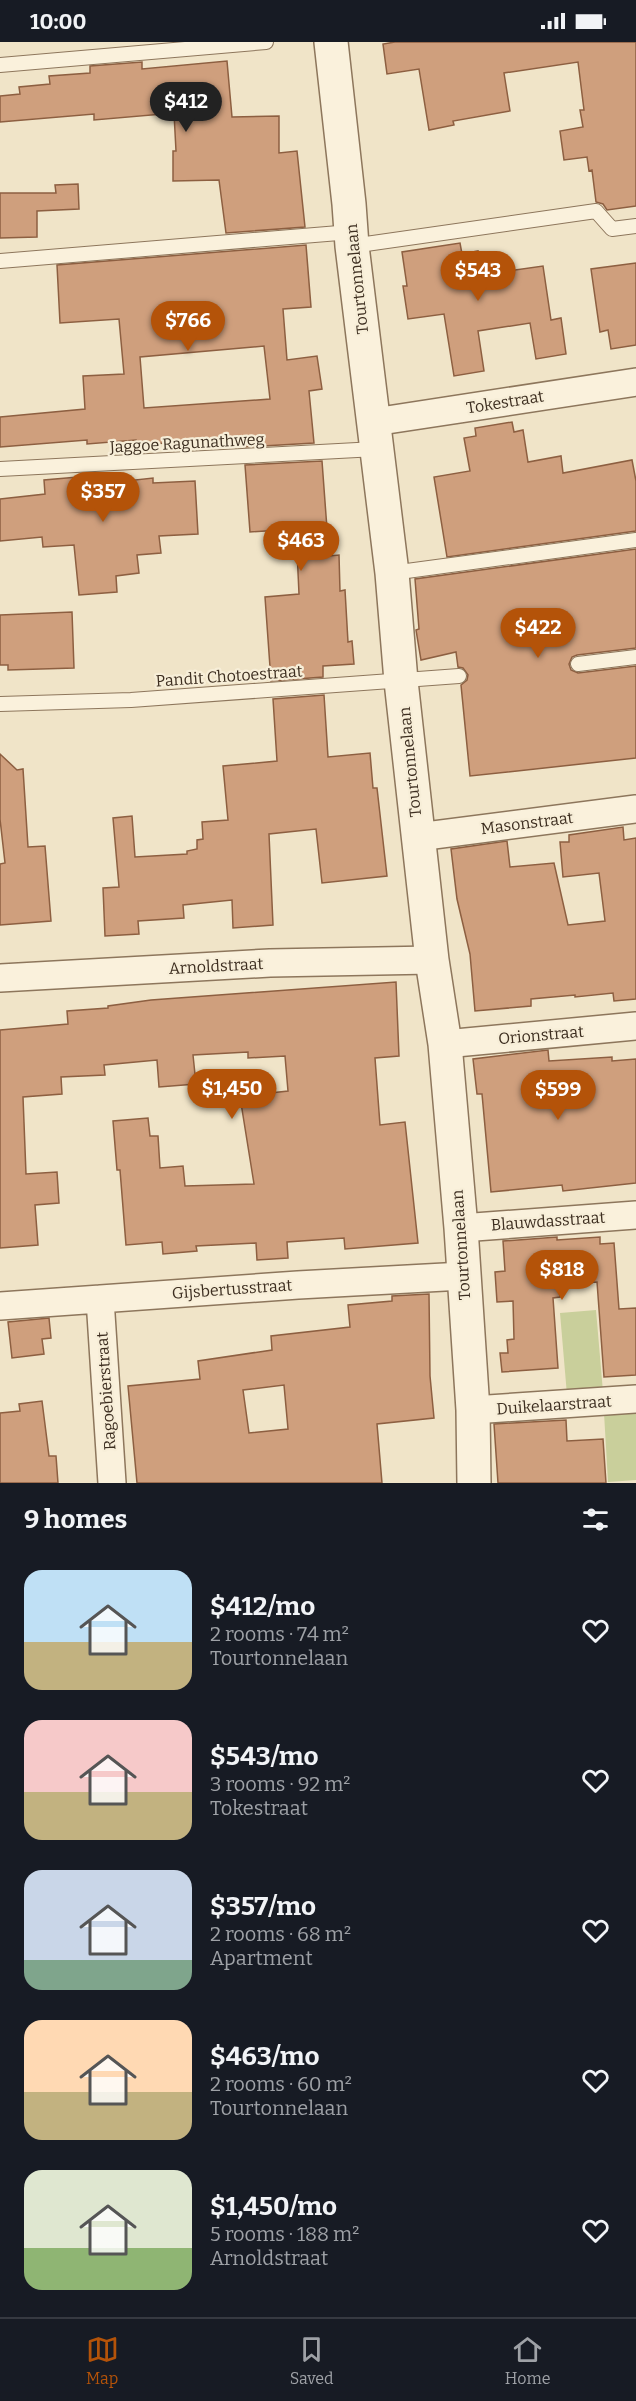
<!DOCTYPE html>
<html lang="en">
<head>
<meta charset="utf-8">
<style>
  body { margin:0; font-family:Bitter,serif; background:#242831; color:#f1f3f6; height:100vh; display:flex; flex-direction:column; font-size:22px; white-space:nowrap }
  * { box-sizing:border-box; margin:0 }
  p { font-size:20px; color:#9ea1a6 }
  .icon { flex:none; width:33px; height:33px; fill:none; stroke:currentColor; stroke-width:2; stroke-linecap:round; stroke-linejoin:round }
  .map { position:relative; height:1441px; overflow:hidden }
  .panel { display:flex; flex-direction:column; background:#171b24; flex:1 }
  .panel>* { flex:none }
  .price { position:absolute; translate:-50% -51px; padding:0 14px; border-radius:21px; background:#b45309; color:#fff; font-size:20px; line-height:39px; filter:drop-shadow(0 2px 3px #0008) }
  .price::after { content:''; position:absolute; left:50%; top:36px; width:18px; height:14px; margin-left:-9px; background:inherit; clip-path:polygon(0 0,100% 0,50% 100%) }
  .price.on { background:#222; color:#fff }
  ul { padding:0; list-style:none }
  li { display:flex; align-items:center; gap:18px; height:150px; padding:0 24px }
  li span { display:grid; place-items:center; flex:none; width:168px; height:120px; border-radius:18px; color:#555 }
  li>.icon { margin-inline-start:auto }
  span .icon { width:72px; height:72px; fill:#fffc; stroke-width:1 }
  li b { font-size:26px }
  h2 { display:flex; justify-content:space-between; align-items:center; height:72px; padding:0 24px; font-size:26px }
  .status { display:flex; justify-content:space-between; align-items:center; height:42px; padding:0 30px; background:#171b24; direction:ltr }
  .status svg { height:16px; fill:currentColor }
  .dock { display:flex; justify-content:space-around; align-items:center; height:84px; border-top:2px solid #363941; background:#171b24; font-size:16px; color:#9ea1a6 }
  .dock a { display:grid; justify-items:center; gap:3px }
  .dock .on { color:#b45309 }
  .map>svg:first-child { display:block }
  .green { fill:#c9cf9b }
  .building { fill:#cf9f7d; stroke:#8d5f41; stroke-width:1.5; fill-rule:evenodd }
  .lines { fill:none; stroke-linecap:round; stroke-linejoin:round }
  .service-casing { stroke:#8d765c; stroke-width:16 }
  .minor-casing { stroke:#8d765c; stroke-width:30 }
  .tertiary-casing { stroke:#8d765c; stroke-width:36 }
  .service { stroke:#faf1dc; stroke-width:14 }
  .minor { stroke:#faf1dc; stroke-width:27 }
  .tertiary { stroke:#faf1dc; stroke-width:33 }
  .labels { text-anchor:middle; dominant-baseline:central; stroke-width:4.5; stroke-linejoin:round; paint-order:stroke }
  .street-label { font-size:16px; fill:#3d2e20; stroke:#f7eed8 }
</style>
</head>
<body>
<div class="status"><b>10:00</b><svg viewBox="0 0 49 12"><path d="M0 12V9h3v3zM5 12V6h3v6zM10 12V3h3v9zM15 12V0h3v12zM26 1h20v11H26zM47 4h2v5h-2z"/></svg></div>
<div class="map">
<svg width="636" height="1441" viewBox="0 0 636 1441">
  <rect width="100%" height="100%" fill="#f0e4c8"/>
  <path class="green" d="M596,1268l7,82 -36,3 -7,-82z
    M636,1369v69l-28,2 -4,-69z"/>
  <path class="building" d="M395,0h241v164l-29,4 -4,-6 -7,-2 -4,-32 -3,1 -2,-14 -23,3 -4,-29 23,-4 -3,-17h4l-6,-48 -74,11 6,38 -57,10 1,4 -25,5 -10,-61 -32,5 -4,-30z
    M227,19l5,56 47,-1v37l18,-2 8,76 -79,6 -7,-53 -46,1v-30h3l-2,-38 -80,7v-6l-94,8v-26l20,-2 -1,-7 31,-3 -1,-8 41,-3v-7l52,-4v7z
    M78,142l1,25 -42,2v26l-37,1v-45h56l-1,-8z
    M460,201l2,11 16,-3 3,24 62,-9 8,54 10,-2 5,36 -30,5 -6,-36 -52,8 6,40 -30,5 -10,-62 -36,5 -5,-33h4l-5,-34z
    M306,203l5,62 -28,2 4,51 30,-4 5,33 -13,2 5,52 -70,4 -1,-9 -107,7v-5l-49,4v-4l-87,7v-30l85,-8 -2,-33 41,-2 -5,-55 -59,4 -3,-58zM264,304l6,53 -126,9 -4,-51z
    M636,221v82l-25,4 -3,-19 -8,2 -9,-63z
    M512,380l2,10 9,-2 5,32 33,-6 2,17 69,-13 4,21v50l-189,26 -13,-80 36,-6 -6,-33 12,-2 -1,-8z
    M322,419l7,95 10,-1 1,36 5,-1 3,52 4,-1 2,23 -31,2v11l-52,4 -6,-84 34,-3 -3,-65 -46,3 -5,-67z
    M89,434l1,9 63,-7v5l42,-2 3,53 -39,2 2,17 -24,2 2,18 -23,3 1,16 -38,3 -5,-50 -31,2 -1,-10 -42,4v-42l45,-5 -1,-14z
    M636,507v99l-59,7 -5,2 -3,7 2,6 7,3 58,-7v92l-166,18 -9,-91 6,-5 1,-5 -5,-7 -5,-1 -2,-15 -35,8 -5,-30 3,-1 -4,-50z
    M72,570l2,56 -66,2v-5h-8v-50z
    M324,653l4,62 42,-4 3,35h4l10,88 -65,7 -6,-54 -47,5 4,91 -40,3 -1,-28 -49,5 1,13 -46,3 1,13 -34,2 -2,-48 16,-1 -6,-69 19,-2 3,41 52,-3v-3l10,-2v-9l6,-1 -1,-17 26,-2 -5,-54 54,-5 -4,-62z
    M0,712l17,16 6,-1 5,78 17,-1 6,75 -51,4v-61l5,-1 -5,-44z
    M623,785l1,13 12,-2v161l-22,2 -1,-8 -38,4v-2l-44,4v7l-56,5 -5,-57 -13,-55 -6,-50 56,-8 3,26 44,-4 14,62 37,-4 -6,-48 -36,4 -3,-35h9v-7z
    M396,940l3,74 -24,2 5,67 25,-3 13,121 -73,6 -1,-11 -57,4 1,16 -31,2 -1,-17 -60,3 1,5 -34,3 -1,-12 -36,3 -6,-75h-3l-4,-49 35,-3 2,18h8l2,32 23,-2 2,20 69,-2 -13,-81h3l-1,-7 45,-5 -3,-35 -37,2v-6l-55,3 3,29 -37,3 -2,-27 -53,5 1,10 -44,2 1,17 -39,3 3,77 31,-2 2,31 -24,2 3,40 -38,3v-218l68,-6 -1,-13 41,-3v-2l43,-6z
    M548,1008l1,11 63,-4v4l24,-2v124l-73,8 -1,-6 -71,7 -9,-98h-5l-4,-35z
    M557,1195v3l43,-3v7l14,-1 5,66 17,-1v67l-32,2 -7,-95 -38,3 1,12 -7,1 5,70 -56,4 -2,-19h8l-1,-13 7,-1 -1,-38 -16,1 -2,-30 10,-1 -2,-30z
    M429,1252l1,82 4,42 -57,6 5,59h-245l-9,-97 72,-7 -2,-18 74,-11 -1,-14 79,-9 -2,-22 44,-4v-5zM284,1343l4,44 -39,4 -6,-43z
    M49,1276l2,20 -9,1 2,15 -32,4 -4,-36z
    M42,1359l7,55h7l2,27h-58v-70l20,-2 -1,-7z
    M566,1378l1,21 36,-2 3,44h-108l-4,-59z"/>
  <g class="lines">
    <defs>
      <path id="service" d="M0,23l266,-23
        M352,204l244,-35 16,18 24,-3
        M0,219l351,-29
        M0,427l376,-20
        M392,531l244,-33
        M578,622l58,-7
        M0,662l131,-4 328,-24"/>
      <path id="minor" d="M374,380l262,-40
        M418,795l218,-28
        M0,936l270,-15 162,-3
        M445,1002l191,-18
        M461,1186l175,-13
        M100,1257l12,184
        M0,1264l298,-21 165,-9
        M473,1368l163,-11"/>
      <path id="tertiary" d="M331,0l18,162 3,42 40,327 9,108 31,279 13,84 16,184 12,182 1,73"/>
    </defs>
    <use href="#service" class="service-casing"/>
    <use href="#minor" class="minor-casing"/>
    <use href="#tertiary" class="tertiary-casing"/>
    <use href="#service" class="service"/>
    <use href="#minor" class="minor"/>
    <use href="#tertiary" class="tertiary"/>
  </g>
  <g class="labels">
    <g class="street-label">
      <text transform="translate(357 237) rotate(-96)">Tourtonnelaan</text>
      <text transform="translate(505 360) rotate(-9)">Tokestraat</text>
      <text transform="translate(187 401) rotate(-3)">Jaggoe Ragunathweg</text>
      <text transform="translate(229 634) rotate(-4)">Pandit Chotoestraat</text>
      <text transform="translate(410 720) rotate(-96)">Tourtonnelaan</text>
      <text transform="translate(527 781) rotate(-7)">Masonstraat</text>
      <text transform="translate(216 924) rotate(-3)">Arnoldstraat</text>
      <text transform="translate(541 993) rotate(-5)">Orionstraat</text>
      <text transform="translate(548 1179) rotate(-4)">Blauwdasstraat</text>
      <text transform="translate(461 1203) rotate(-94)">Tourtonnelaan</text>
      <text transform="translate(232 1247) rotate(-4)">Gijsbertusstraat</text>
      <text transform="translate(106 1349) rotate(-94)">Ragoebierstraat</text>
      <text transform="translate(554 1363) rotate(-4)">Duikelaarstraat</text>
    </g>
  </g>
</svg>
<b class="price on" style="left:186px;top:91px">$412</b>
<b class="price" style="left:478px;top:260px">$543</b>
<b class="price" style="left:188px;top:310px">$766</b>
<b class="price" style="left:103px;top:481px">$357</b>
<b class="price" style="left:301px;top:530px">$463</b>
<b class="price" style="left:538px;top:617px">$422</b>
<b class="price" style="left:232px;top:1078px">$1,450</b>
<b class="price" style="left:558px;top:1079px">$599</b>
<b class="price" style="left:562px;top:1259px">$818</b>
</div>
<section class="panel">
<h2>9 homes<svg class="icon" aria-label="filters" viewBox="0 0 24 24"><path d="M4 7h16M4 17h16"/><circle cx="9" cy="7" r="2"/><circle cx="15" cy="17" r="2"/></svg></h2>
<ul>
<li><span style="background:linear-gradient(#bfe0f5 60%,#c2b280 0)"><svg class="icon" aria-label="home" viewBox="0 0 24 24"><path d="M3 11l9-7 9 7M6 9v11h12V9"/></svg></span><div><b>$412/mo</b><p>2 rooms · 74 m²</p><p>Tourtonnelaan</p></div><svg class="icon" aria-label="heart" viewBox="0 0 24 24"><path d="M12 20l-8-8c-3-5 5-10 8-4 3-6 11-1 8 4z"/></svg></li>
<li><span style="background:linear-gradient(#f6c9c9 60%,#c2b280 0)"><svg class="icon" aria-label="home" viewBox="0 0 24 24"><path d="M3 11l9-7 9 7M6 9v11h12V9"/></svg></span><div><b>$543/mo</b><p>3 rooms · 92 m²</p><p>Tokestraat</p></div><svg class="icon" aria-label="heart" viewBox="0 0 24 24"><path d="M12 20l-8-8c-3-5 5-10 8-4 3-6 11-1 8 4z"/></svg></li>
<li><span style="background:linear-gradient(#c9d6e8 75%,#7fa58c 0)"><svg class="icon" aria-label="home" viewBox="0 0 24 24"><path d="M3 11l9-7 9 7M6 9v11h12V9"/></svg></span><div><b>$357/mo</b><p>2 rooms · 68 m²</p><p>Apartment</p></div><svg class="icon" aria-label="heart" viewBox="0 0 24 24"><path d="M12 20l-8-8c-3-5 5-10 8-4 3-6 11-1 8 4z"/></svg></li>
<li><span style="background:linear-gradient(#ffd9b3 60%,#c2b280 0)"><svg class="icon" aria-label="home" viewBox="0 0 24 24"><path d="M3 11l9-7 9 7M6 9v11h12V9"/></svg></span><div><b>$463/mo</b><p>2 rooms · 60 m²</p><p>Tourtonnelaan</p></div><svg class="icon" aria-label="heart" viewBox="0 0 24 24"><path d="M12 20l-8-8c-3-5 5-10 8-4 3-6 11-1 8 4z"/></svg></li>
<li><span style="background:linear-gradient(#dfe7d0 65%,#8fb573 0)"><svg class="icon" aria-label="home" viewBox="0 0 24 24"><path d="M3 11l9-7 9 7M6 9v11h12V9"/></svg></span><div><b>$1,450/mo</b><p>5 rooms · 188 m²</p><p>Arnoldstraat</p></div><svg class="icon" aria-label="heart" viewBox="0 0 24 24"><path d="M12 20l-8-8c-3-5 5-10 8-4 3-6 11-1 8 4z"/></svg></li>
</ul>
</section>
<nav class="dock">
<a class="on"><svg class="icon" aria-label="map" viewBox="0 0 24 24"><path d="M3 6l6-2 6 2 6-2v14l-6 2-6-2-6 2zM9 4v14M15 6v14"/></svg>Map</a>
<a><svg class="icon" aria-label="saved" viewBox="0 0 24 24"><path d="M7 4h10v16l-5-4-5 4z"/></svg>Saved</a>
<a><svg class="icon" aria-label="home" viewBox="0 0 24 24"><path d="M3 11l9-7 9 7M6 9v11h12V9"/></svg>Home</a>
</nav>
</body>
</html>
